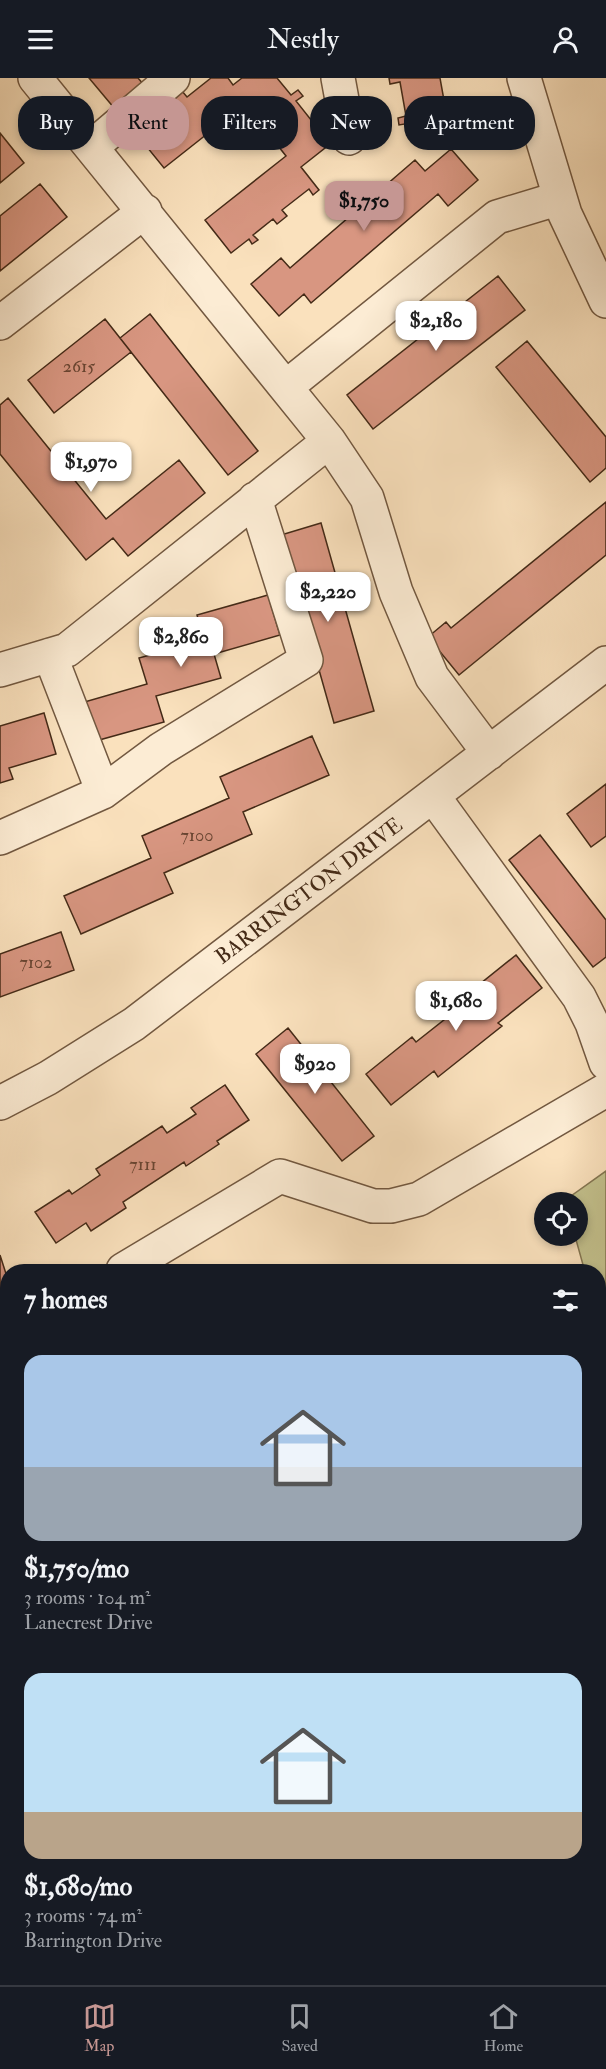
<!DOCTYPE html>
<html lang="en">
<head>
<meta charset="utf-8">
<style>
  body { margin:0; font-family:"IM FELL Double Pica",serif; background:#20242c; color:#f1f3f6; height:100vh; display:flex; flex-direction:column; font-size:22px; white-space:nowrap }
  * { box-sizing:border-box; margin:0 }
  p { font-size:20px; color:#9ea1a6 }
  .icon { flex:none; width:33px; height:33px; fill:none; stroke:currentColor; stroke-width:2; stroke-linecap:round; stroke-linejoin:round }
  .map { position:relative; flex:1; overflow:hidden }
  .sheet { position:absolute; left:0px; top:1186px; width:606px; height:722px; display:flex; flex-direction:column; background:#171b24; border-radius:24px 24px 0 0; box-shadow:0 3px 9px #0003 }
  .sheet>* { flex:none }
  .hud { position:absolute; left:18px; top:18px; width:570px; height:54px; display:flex; gap:12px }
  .fabs { position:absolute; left:534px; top:1114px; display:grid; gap:12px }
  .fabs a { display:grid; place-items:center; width:54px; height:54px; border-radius:50%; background:#171b24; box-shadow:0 3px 9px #0003; font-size:30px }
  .price { position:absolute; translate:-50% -51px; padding:0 14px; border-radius:12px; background:#fff; color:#222; font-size:20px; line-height:39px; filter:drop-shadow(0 2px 3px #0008) }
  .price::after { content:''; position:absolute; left:50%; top:36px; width:18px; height:14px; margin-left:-9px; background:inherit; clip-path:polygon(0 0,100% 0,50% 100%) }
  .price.selected { background:#c59692; color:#111 }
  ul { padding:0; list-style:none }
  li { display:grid; align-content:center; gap:12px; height:318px; padding:0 24px }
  li span { display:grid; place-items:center; height:186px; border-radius:18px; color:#555 }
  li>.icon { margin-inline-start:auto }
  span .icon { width:108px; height:108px; fill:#fffc; stroke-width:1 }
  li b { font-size:26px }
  h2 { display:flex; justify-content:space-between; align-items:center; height:72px; padding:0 24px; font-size:26px }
  .chip { padding:0 21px; border-radius:24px; background:#171b24; box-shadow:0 3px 9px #0003; font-size:21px; line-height:54px }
  .chip.selected { background:#c59692; color:#111 }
  header { display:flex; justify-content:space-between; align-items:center; height:78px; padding:0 24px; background:#171b24; font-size:27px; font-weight:600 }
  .menu { display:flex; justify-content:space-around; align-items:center; height:84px; border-top:2px solid #363941; background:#171b24; font-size:16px; color:#9ea1a6 }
  .menu a { display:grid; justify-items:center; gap:3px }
  .menu .selected { color:#c59692 }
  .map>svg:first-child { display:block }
  .green { fill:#c3c18d; stroke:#847652; stroke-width:1.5 }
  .building { fill:#d89681; stroke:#442a17; stroke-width:1.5 }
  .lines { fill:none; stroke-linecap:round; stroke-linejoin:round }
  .minor-casing { stroke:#725840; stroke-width:36 }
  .minor { stroke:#fcecd4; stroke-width:33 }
  .labels { text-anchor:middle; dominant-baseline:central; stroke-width:4.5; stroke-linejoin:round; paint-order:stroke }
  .number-label { font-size:18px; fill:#694532 }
  .street-label { font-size:21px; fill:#442a17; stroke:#fcecd4 }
</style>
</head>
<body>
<header><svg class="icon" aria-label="menu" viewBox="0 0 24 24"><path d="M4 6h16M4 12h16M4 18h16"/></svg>Nestly<svg class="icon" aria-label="person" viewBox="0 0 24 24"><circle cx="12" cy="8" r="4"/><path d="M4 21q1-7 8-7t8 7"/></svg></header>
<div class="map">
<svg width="606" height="1907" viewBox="0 0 606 1907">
  <rect width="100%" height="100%" fill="#fae1bd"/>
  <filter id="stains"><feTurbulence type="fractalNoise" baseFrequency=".00333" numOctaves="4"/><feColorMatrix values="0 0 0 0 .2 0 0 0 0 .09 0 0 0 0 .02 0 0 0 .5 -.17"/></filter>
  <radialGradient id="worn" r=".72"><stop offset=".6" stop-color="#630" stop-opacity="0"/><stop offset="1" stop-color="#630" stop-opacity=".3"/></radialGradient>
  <path class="green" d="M606,1093v172l-7,-26 -1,-45h-13l-10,-36h3v-33l-14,-2z
    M606,1672v235h-71l-1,-6 64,-1v-226z"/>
  <path class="building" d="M89,0h49l6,7 -24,30z
    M211,0h17l5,7 9,-7h35l14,17 7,-5 5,6 -7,5 23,29 6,-4 5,5 -6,5 6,8 -29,23 18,23 -6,5 -4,-6 -27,21 5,6 -10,8 -4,-5 -20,16 5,5 -6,4 -3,-5 -18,14 -26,-33 81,-64 -41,-52 -81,64 -26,-32 16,-12 -5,-7 4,-3 5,5 20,-16 -5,-6 9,-6 5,6z
    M389,0h51l7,39 -48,8 -1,-7 8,-2 -6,-34 -10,2z
    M0,55l24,30 -24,20z
    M451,71l27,31 -30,26 -10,-12 -127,109 -7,-9 -25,22 -28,-32 30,-26 9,10 125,-108 10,11z
    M40,106l27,33 -67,54v-55z
    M498,198l27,34 -152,119 -26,-34z
    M150,236l108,137 -30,24 -108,-137z
    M105,241l26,33 -77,61 -26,-33z
    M527,263l79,96v31l-16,14 -94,-115z
    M8,320l98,121 73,-59 26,33 -77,63 -15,-18 -27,22 -86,-106v-49z
    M606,424v53l-147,120 -31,-38 18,-15 5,6z
    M321,445l53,188 -40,12 -53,-188z
    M268,517l12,40 -66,19 7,24 -65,18 8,26 -72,20 -11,-39 66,-19 -8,-26 65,-18 -7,-25z
    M44,635l12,41 -47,14 4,11 -13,4v-57z
    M312,658l17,39 -86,37 9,22 -88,39 9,20 -92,41 -17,-38 87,-38 -9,-22 87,-38 -9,-21z
    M606,706v52l-15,11 -24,-33z
    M540,757l66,85v37l-13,10 -84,-107z
    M61,854l13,38 -74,27v-43z
    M516,877l26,33 -44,35 4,3 -64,51 -4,-6 -43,34 -25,-31 46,-37 4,5 57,-45 -3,-5z
    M288,950l86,108 -32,25 -86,-107z
    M225,1007l24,35 -32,21 2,3 -33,22 -2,-4 -61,40 3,6 -35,23 -5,-8 -30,20 -21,-31 34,-22 3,4 28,-19 -4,-6 66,-43 5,7 29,-19 -5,-6z
    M0,1177l8,25v28l-8,2z
    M401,1900h87l2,7h-87z"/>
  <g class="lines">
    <defs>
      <path id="minor" d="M35,0l294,363
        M338,0l11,60
        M524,0l41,136 41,87
        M93,68l80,-68
        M0,245l145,-112
        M286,309l211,-170 63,-19
        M50,577l53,137 58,-43 145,-89 -51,-161
        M0,592l67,-20 262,-209 38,57 29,94 36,85 57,76
        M433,718l146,201 13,26 14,40
        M0,760l103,-46
        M0,1025l48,-25 86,-54 472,-361
        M123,1192l157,-94 93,30h18l28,-7 187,-109
        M0,1625l8,27
        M0,1739l8,-2
        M77,1900l2,7"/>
    </defs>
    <use href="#minor" class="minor-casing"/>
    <use href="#minor" class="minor"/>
  </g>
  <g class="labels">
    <g class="number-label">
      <text x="79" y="288">2615</text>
      <text x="197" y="757">7100</text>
      <text x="36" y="884">7102</text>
      <text x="143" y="1086">7111</text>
    </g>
    <g class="street-label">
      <text transform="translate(309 813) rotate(-37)">BARRINGTON DRIVE</text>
    </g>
  </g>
  <rect width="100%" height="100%" filter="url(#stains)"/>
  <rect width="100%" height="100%" fill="url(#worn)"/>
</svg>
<div class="fabs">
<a><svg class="icon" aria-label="locate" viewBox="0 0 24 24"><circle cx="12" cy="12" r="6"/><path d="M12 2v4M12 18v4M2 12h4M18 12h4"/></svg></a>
</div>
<b class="price selected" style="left:364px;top:154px">$1,750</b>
<b class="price" style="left:436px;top:274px">$2,180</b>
<b class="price" style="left:91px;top:415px">$1,970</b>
<b class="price" style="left:328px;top:545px">$2,220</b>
<b class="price" style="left:181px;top:590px">$2,860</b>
<b class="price" style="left:456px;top:954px">$1,680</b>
<b class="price" style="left:315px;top:1017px">$920</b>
<div class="hud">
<a class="chip">Buy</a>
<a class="chip selected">Rent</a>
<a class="chip">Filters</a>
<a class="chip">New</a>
<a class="chip">Apartment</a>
</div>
<section class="sheet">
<h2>7 homes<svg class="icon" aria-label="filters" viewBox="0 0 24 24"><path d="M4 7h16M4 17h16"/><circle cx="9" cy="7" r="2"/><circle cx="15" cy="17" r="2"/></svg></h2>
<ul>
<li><span style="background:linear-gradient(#a9c7e8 60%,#9aa5b1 0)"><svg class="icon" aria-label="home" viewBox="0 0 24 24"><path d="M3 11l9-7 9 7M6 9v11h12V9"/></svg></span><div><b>$1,750/mo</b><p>3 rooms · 104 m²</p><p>Lanecrest Drive</p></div></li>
<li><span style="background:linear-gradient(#bfe0f5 75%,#b9a48a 0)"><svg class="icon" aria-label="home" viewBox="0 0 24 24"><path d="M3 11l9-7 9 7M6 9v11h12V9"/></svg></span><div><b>$1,680/mo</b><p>3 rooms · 74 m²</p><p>Barrington Drive</p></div></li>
</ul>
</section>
</div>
<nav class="menu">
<a class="selected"><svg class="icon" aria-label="map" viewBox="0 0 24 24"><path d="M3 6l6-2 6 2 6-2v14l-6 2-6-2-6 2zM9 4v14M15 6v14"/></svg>Map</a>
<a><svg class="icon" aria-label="saved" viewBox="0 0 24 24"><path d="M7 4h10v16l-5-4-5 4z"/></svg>Saved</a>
<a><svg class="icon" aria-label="home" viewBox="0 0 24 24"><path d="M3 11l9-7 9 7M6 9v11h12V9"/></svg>Home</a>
</nav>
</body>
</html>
